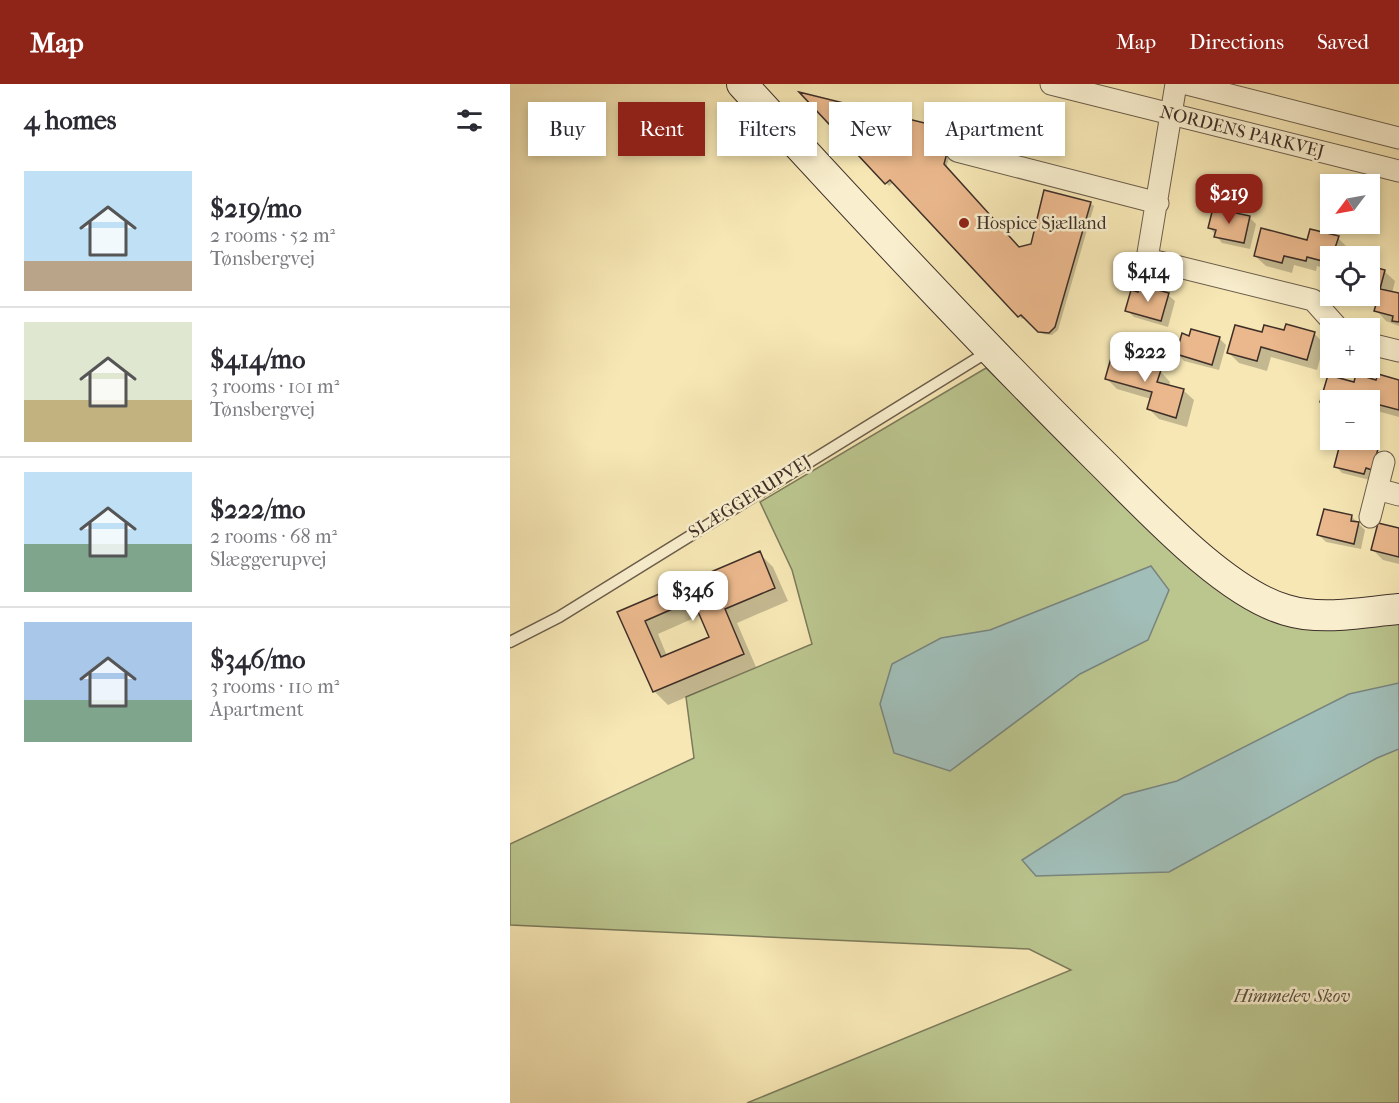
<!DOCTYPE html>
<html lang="en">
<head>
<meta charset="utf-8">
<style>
  body { margin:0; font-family:"IM FELL French Canon",serif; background:#f2f2f3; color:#2b2b33; height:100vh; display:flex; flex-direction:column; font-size:22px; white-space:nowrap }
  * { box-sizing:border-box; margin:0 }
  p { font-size:20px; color:#7c7c81 }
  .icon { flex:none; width:33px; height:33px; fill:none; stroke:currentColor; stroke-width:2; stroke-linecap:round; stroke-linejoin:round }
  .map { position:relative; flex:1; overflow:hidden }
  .drawer { display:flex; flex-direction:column; background:#fff; width:510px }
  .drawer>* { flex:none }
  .top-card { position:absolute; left:18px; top:18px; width:570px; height:54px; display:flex; gap:12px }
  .needle { width:39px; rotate:238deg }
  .fabs { position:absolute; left:810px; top:90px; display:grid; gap:12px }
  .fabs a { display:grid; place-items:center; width:60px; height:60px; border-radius:0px; background:#fff; box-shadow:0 3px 9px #0003; font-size:30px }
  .price { position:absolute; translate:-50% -51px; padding:0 14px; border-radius:12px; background:#fff; color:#222; font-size:20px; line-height:39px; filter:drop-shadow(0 2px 3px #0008) }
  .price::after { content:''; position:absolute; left:50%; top:36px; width:18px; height:14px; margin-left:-9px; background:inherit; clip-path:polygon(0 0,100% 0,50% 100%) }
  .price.active { background:#8f2418; color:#fff }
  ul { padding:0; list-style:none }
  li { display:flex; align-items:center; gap:18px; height:150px; padding:0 24px }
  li+li { border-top:2px solid #e1e1e2 }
  li span { display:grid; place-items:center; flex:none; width:168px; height:120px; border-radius:0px; color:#555 }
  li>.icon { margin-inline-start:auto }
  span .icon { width:72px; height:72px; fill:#fffc; stroke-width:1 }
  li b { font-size:26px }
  h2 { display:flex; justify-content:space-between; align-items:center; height:72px; padding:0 24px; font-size:26px }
  .chip { padding:0 21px; border-radius:0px; background:#fff; box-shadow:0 3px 9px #0003; font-size:21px; line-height:54px }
  .chip.active { background:#8f2418; color:#fff }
  header { display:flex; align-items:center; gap:36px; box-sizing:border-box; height:84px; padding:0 30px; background:#8f2418; color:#fff }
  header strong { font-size:28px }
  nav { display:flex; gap:33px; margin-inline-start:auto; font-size:21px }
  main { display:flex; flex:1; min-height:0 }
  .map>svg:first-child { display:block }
  .green { fill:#bbc58e; stroke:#7c7a5b; stroke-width:1.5 }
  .water { fill:#a1beb8; stroke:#79857e; stroke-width:1.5 }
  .shadow { fill:#0003; fill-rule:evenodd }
  .building { fill:#eab88c; stroke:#3e2f28; stroke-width:1.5; fill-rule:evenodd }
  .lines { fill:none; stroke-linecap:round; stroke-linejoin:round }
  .lane-casing { stroke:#6c5d4b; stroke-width:13 }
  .street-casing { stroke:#6c5d4b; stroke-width:23 }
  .secondary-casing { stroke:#3e2f28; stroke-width:32 }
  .lane { stroke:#f9efce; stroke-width:10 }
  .street { stroke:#f9efce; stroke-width:21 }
  .secondary { stroke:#f9efce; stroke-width:30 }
  .poi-dot { fill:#8f2418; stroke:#f9efce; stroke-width:2 }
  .labels { text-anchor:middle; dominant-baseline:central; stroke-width:5; stroke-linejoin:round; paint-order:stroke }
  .street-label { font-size:18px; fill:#3e2f28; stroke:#f9efce }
  .poi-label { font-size:18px; fill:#3e2f28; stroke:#f9efce; text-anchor:start }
  .park-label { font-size:18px; font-style:italic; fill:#574d3c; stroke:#f9efce }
</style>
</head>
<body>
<header>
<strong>Map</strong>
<nav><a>Map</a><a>Directions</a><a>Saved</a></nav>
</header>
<main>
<section class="drawer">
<h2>4 homes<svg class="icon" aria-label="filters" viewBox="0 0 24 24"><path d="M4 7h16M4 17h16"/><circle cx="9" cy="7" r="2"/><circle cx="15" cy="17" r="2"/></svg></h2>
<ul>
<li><span style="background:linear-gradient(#bfe0f5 75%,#b9a48a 0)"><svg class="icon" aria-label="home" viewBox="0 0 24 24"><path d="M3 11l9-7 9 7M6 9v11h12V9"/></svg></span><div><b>$219/mo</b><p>2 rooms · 52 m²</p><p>Tønsbergvej</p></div></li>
<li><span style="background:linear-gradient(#dfe7d0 65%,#c2b280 0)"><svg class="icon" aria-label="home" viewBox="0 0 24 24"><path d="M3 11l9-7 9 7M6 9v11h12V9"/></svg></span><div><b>$414/mo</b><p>3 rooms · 101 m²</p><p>Tønsbergvej</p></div></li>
<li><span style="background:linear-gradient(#bfe0f5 60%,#7fa58c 0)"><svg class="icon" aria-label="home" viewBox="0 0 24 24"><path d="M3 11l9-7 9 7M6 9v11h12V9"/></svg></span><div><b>$222/mo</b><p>2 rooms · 68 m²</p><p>Slæggerupvej</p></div></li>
<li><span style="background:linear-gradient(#a9c7e8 65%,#7fa58c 0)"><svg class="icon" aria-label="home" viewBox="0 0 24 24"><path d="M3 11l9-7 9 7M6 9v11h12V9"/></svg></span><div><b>$346/mo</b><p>3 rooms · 110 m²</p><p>Apartment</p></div></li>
</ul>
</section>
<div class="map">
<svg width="889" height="1019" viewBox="0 0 889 1019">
  <rect width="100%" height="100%" fill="#f6e7b4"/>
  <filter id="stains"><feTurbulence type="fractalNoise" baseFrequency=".00333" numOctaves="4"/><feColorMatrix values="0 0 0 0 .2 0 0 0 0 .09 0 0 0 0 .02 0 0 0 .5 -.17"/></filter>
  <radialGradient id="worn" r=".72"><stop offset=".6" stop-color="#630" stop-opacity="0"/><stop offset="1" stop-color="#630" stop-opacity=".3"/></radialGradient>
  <path class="green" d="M476,284l220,211 46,33 50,17 97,-11v485h-652l324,-133 -42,-21 -519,-24v-81l184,-86 -8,-61 126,-53 -20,-74 -32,-68z"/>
  <path class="water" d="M641,482l18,24 -21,50 -68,34 -130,97 -56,-18 -14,-49 12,-40 49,-26 49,-8z
    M889,599v66l-22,9 -208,114 -133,4 -14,-16 102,-65 53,-14 172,-87z"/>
  <path class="shadow" d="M294,11l149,36 3,3 -10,34 73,81 13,-4 13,-53 46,12 3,2 -36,124 -6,5 -9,-1 -18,-17 -3,2 -128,-137 -5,4z
    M739,133l7,7 -6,25 -28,-6 -12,-15z
    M828,154l10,10 -2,8h-16v14l-13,-4 -1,5 -22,-6 -2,8 -26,-7 -11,-10z
    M860,183l14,4 11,10 -3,12 7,2v31l-13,-5 -10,-11 2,-5 -17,-4 -5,-5h14z
    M658,211l7,6 -7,26 -34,-10 -7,-7z
    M775,248l29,1 10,11 -7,26 -46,-13 -4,14 -28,-8 -10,-10 34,-19z
    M680,254h29l7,7 -7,25 -35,-9 -6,-7z
    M631,276l8,8 11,3 10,11 -1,4 14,4 11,10 -7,27 -28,-8 -10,-10 2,-10 -34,-10 -10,-10z
    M889,297v36l-29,-8v-9h-40v10l-8,-8 33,-18z
    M867,367l7,6 -14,23 -28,-7 -6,-7z
    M842,433l13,13 -4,19 -35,-7 -7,-7z
    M889,445v35l-16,-4 -10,-10z
    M249,469l14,14 15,34 -51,22 19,44 -88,38 -14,-14 -35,-78zM191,531l10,23 -44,18 -9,-22z"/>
  <path class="building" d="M289,8l154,38 -9,34 75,83 12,-3 13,-54 47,12 -36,125 -6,6 -11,-1 -17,-17 -3,2 -128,-137 -5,4z
    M703,124l37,8 -6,27 -30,-6 2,-7 -8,-2z
    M751,144l46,12 3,-11 29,7 -9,27 -23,-6 -1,4 -22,-5 -2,7 -28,-7z
    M860,182l15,4 -5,19 19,4v29l-7,-1 1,-5 -19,-5 4,-13 -10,-2z
    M630,201l29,8 -8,28 -36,-10 6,-21 7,2z
    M776,240l29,8 -8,28 -46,-13 -4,14 -30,-8 8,-28 27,7 2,-7 20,5z
    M681,245l29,8 -8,28 -36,-11 6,-21 7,3z
    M603,267l28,8 -1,5 21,6 -4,12 27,7 -8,29 -29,-9 5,-17 -47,-13z
    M846,290l20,6 2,-6 21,6v30l-46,-12 -1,2h-22v5l-10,-3 8,-27 26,7z
    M831,356l37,9 -6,21 -6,-2 -2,6 -30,-7z
    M814,425l28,6 -1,6 8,1 -5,22 -37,-9z
    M868,439l21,5v29l-28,-7z
    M250,467l15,37 -50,21 19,45 -91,38 -36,-80zM183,516l16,37 -48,20 -16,-36z"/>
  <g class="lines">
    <defs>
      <path id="lane" d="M0,558l49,-25 430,-266"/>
      <path id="street" d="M541,0l348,87
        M666,0l-29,175 166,41 25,28
        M677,0l212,54
        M447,67l201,52
        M860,260l29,7
        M867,405l22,6
        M860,433l14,-55"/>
      <path id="secondary" d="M232,0c116,127 233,253 355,374 48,47 126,134 189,152 36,11 77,2 113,-1"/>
    </defs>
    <use href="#lane" class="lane-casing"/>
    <use href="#street" class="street-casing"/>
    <use href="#secondary" class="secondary-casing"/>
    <use href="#lane" class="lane"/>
    <use href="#street" class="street"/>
    <use href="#secondary" class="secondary"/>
  </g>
  <circle class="poi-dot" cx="454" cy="139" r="6"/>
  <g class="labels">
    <g class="street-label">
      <text transform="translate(732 48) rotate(14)">NORDENS PARKVEJ</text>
      <text transform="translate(240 413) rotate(-32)">SLÆGGERUPVEJ</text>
    </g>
    <g class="poi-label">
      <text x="466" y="139">Hospice Sjælland</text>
    </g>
    <g class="park-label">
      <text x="782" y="912">Himmelev Skov</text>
    </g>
  </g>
  <rect width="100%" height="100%" filter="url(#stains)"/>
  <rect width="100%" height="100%" fill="url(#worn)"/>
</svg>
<div class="fabs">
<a><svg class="needle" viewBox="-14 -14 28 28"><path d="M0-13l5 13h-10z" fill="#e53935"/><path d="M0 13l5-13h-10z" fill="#7c7c81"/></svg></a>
<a><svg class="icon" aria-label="locate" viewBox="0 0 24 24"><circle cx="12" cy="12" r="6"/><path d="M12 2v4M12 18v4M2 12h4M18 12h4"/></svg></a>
<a>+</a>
<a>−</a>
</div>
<b class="price active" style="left:719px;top:141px">$219</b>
<b class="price" style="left:638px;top:219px">$414</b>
<b class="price" style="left:635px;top:299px">$222</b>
<b class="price" style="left:183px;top:538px">$346</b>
<div class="top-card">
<a class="chip">Buy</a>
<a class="chip active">Rent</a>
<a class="chip">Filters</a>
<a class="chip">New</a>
<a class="chip">Apartment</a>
</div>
</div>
</main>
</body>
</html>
